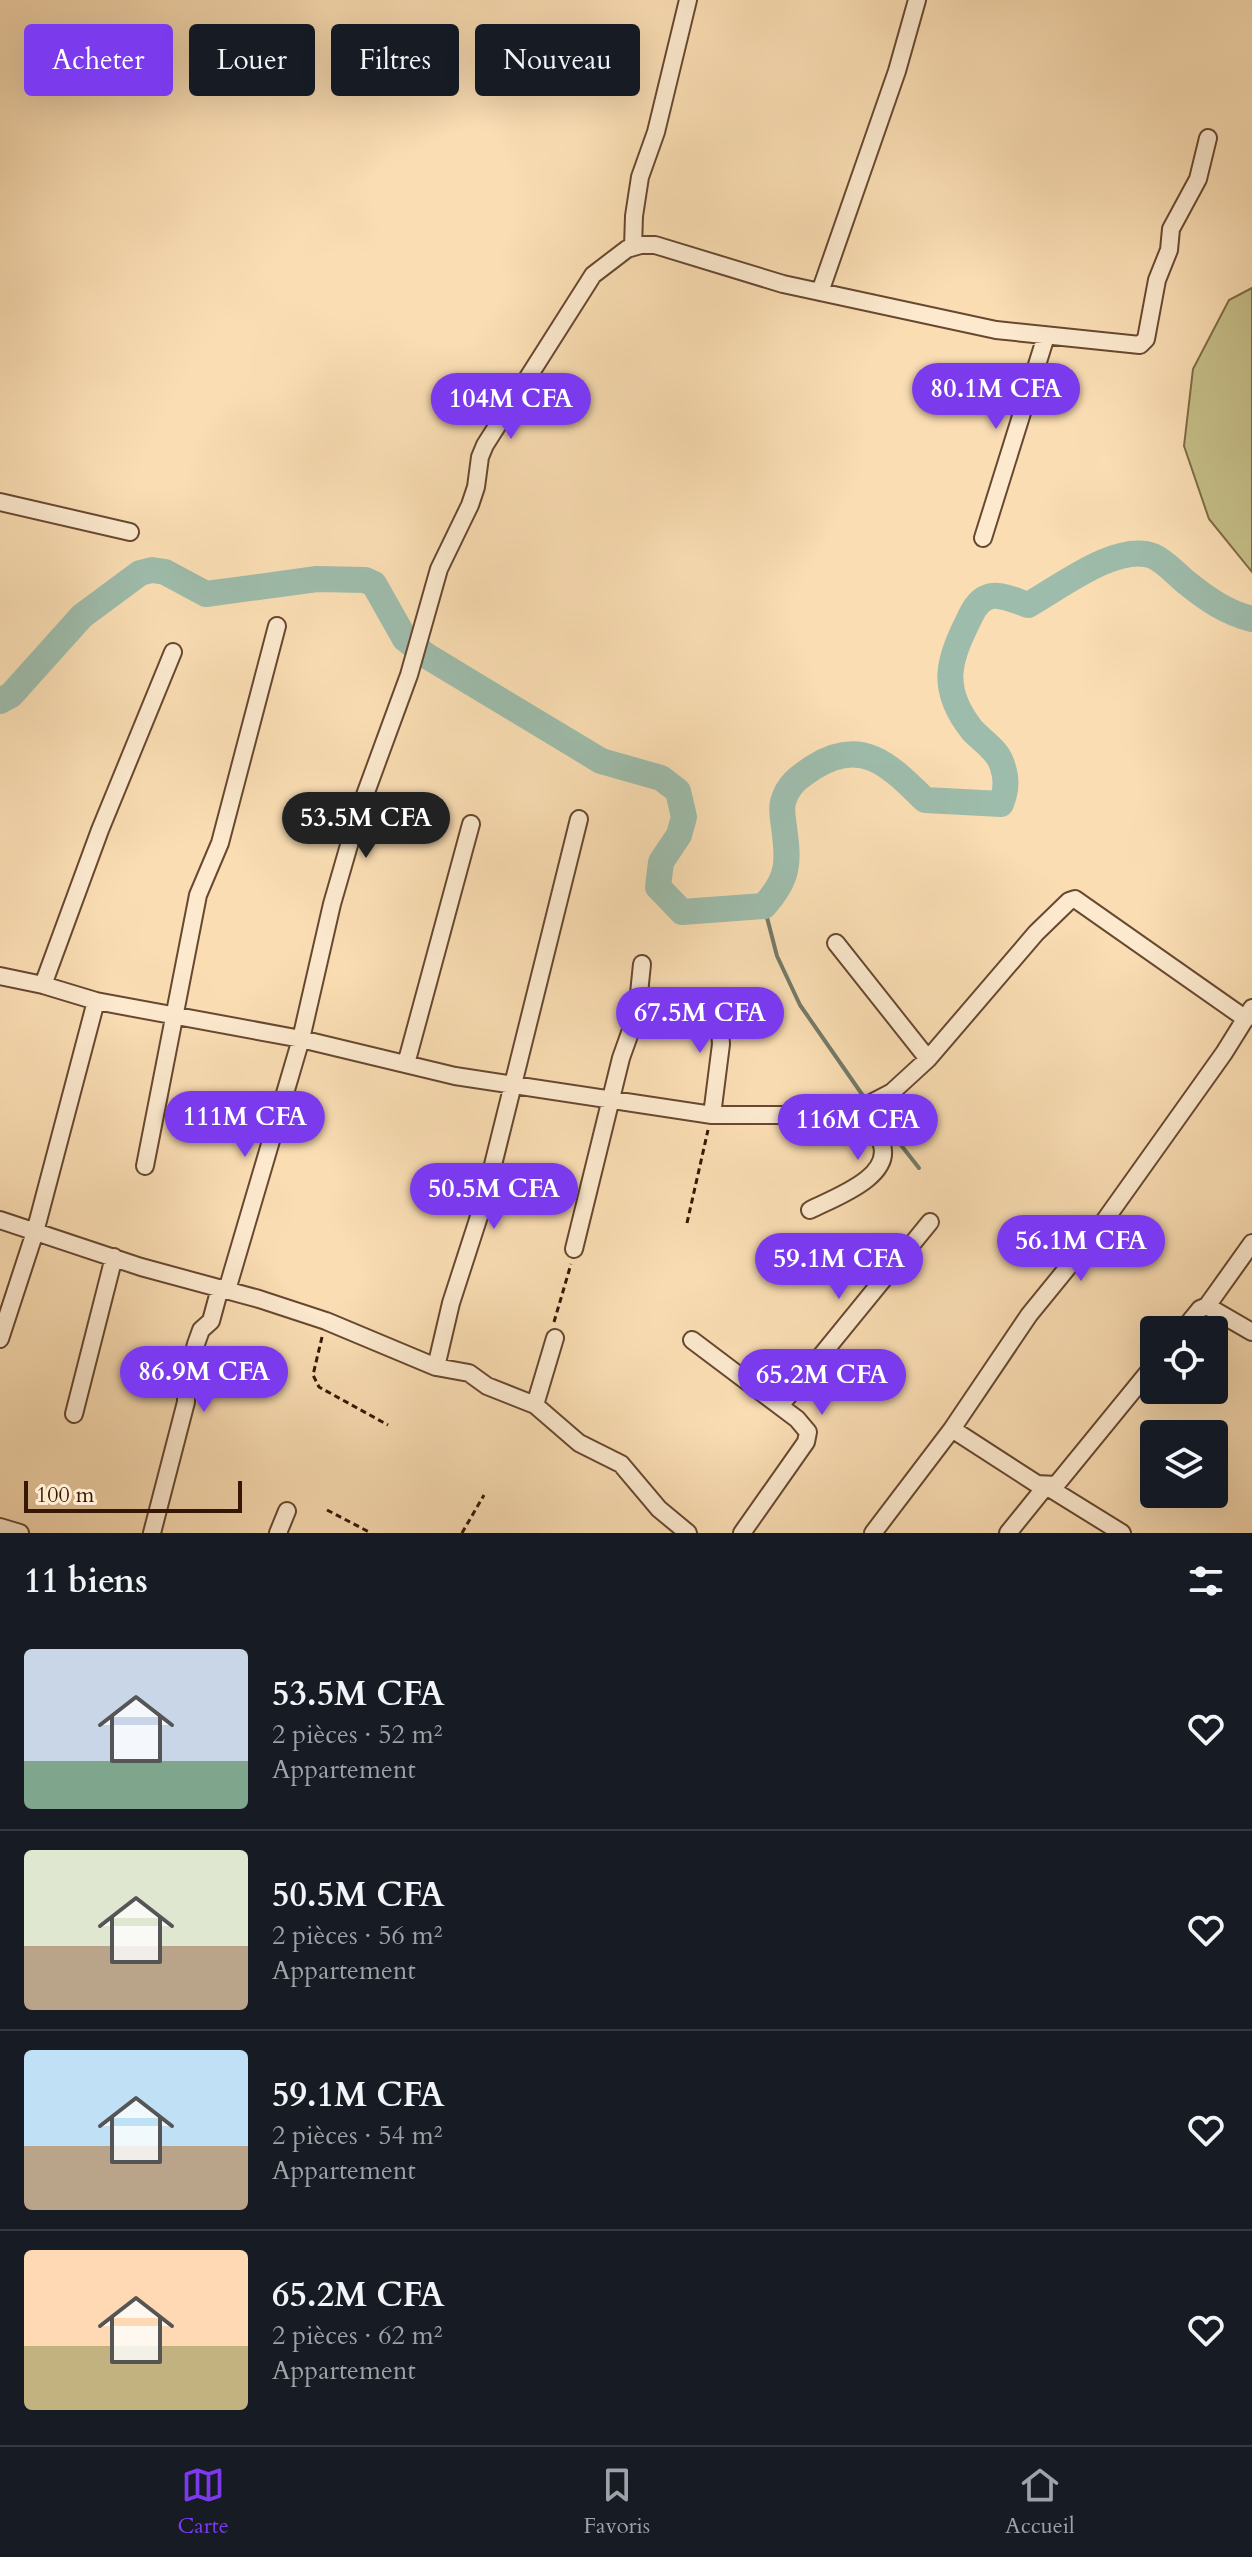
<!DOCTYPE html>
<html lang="fr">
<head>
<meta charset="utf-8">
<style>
  body { margin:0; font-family:Cardo,serif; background:#20242c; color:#f1f3f6; height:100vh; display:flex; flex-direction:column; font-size:30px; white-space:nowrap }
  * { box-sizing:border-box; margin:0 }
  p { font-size:26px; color:#9ea1a6 }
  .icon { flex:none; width:44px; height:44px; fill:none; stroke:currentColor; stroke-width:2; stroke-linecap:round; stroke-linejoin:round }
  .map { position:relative; height:1533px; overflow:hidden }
  .side { display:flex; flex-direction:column; background:#171b24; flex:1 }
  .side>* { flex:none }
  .hud { position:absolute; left:24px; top:24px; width:800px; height:72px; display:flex; gap:16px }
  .fabs { position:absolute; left:1140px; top:1316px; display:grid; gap:16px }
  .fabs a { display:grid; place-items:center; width:88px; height:88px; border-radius:8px; background:#171b24; box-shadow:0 8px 32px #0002; font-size:40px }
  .scale { position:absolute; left:24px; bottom:20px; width:218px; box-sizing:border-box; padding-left:8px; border:4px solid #361704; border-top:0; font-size:22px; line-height:28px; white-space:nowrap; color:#361704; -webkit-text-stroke:6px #fce9ce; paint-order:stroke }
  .price { position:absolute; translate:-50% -68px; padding:0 18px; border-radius:28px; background:#7c3aed; color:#fff; font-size:26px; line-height:52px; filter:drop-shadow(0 2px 4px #0008) }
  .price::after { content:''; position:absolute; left:50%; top:48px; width:24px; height:18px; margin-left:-12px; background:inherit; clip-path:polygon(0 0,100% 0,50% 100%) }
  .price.selected { background:#222; color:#fff }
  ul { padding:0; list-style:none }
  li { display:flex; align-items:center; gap:24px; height:200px; padding:0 24px }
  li+li { border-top:2px solid #363941 }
  li span { display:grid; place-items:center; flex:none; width:224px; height:160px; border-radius:8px; color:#555 }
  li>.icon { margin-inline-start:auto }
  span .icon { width:96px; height:96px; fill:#fffc; stroke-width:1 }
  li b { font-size:34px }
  h2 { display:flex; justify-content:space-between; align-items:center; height:96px; padding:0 24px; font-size:34px }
  .tag { padding:0 28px; border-radius:8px; background:#171b24; box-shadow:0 8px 32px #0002; font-size:28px; line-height:72px }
  .tag.selected { background:#7c3aed; color:#fff }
  .tabs { display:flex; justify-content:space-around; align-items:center; height:112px; border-top:2px solid #363941; background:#171b24; font-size:22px; color:#9ea1a6 }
  .tabs a { display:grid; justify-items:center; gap:4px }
  .tabs .selected { color:#7c3aed }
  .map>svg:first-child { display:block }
  .green { fill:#c6bf88; stroke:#7e6b46; stroke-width:2 }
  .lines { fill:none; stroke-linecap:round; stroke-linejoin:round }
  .stream { stroke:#747a68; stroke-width:4 }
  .river { stroke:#9ebcab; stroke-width:26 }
  .street-casing { stroke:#674830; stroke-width:20 }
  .path { stroke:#361704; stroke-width:3; stroke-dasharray:6 4; stroke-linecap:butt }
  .street { stroke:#fce9ce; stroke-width:16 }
</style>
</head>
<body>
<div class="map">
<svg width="1252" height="1533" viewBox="0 0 1252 1533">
  <rect width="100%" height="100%" fill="#faddb3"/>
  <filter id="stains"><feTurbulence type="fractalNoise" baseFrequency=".0025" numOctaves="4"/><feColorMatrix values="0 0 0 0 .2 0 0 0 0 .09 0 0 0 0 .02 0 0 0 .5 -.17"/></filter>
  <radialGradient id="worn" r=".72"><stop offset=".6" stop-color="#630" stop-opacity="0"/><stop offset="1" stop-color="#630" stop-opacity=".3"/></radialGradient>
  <path class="green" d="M1252,288v284l-43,-53 -25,-73 9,-77 36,-69z"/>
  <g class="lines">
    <path class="stream" d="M764,906l13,50 23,49 66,95
      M871,1107l48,61"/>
    <path class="river" d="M0,701l11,-6 71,-79 58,-43 12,-3 13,2 41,22 111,-15 48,1 9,4 31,55 22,17 174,105 60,17 17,13 6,26 -5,18 -18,27 -3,25 24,25 82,-6c25,-28 25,-43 20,-79 -1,-8 -3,-17 -1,-25 5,-18 16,-25 31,-35 49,-31 77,0 111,33l76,4c6,-15 6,-27 0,-42 -5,-13 -20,-22 -29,-32 -34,-43 -23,-71 -1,-115 14,-29 32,-19 57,-10 31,-17 89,-63 125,-49 12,5 24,19 34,27 20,16 40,30 65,36"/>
    <defs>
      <path id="street" d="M633,247l1,-31 6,-39 16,-45 32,-132
        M820,292l77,-221 20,-71
        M0,502l130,30
        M983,538l63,-202
        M836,943l92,116
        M0,976l43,9 53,16 205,38 154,37 257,39h72l85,-11 23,-12 36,-33 108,-126 33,-32 6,-2 171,120
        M43,985l57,-155 73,-178
        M406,1064l65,-240
        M712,1115l9,-71 -3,-47
        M145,1166l53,-271 22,-52 57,-217
        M810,1210c23,-12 85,-33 71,-68 -4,-11 -15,-22 -22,-31l-1,-6
        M0,1220l141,47 118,32 67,22 110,46 33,6 18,13 48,19 44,38 42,21 38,45 29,24
        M574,1249l47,-191 16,-45 5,-49
        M227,1290l74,-251 31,-135 26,-90 51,-139 30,-106 31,-64 6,-18 4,-30 5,-12 108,-170 34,-26 14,-4h14l128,39 213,46 144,15 6,-6 11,-59 12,-30 2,-21 27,-50 10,-41
        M1207,1306l45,26
        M1183,1330l17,-21 7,-3 45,-63
        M0,1339l35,-107 61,-231
        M692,1340l105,79 11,13 -2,10 -64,91
        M436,1367l15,-64 33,-102 95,-382
        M535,1405l20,-67
        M780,1406l150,-184
        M74,1414l40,-157
        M952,1429l85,55 19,1 98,-120
        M0,1527l20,6
        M152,1533l34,-131v-19l10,-39 5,-14 10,-9 9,-33
        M278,1533l9,-22
        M873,1533l79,-104 77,-114 66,-81 129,-181 28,-45
        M1008,1533l38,-47 76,47"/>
    </defs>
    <use href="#street" class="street-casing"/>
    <path class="path" d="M687,1223l21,-93
      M554,1322l17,-58
      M322,1337l-9,38 6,12 69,38
      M327,1510l44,23
      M462,1533l22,-38"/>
    <use href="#street" class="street"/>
  </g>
  <rect width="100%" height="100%" filter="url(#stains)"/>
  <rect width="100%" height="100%" fill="url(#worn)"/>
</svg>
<div class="fabs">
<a><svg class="icon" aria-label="locate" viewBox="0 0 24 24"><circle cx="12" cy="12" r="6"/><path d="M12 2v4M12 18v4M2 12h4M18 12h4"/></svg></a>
<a><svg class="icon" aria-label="layers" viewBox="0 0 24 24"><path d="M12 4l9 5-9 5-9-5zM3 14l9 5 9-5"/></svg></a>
</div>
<div class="scale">100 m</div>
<b class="price" style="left:996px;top:431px">80.1M CFA</b>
<b class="price" style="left:511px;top:441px">104M CFA</b>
<b class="price selected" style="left:366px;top:860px">53.5M CFA</b>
<b class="price" style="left:700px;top:1055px">67.5M CFA</b>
<b class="price" style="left:245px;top:1159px">111M CFA</b>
<b class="price" style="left:858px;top:1162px">116M CFA</b>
<b class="price" style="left:494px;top:1231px">50.5M CFA</b>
<b class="price" style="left:1081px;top:1283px">56.1M CFA</b>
<b class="price" style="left:839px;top:1301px">59.1M CFA</b>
<b class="price" style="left:204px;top:1414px">86.9M CFA</b>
<b class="price" style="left:822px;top:1417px">65.2M CFA</b>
<div class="hud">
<a class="tag selected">Acheter</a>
<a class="tag">Louer</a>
<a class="tag">Filtres</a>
<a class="tag">Nouveau</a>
</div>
</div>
<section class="side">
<h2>11 biens<svg class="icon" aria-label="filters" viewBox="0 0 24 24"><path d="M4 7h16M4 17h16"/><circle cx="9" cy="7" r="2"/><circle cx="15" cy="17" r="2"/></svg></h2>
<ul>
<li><span style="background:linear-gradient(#c9d6e8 70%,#7fa58c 0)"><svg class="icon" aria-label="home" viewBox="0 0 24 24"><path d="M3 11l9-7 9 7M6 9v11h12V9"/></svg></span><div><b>53.5M CFA</b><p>2 pièces · 52 m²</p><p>Appartement</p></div><svg class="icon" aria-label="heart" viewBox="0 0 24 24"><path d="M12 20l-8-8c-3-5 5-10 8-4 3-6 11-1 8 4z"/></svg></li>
<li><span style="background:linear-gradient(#dfe7d0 60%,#b9a48a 0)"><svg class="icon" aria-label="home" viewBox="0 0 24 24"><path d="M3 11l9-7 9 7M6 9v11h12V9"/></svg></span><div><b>50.5M CFA</b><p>2 pièces · 56 m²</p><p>Appartement</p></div><svg class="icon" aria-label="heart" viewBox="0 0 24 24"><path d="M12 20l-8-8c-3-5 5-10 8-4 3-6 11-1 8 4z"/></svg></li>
<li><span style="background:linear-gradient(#bfe0f5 60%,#b9a48a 0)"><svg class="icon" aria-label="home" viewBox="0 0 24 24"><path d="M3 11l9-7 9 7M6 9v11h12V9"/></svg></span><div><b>59.1M CFA</b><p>2 pièces · 54 m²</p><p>Appartement</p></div><svg class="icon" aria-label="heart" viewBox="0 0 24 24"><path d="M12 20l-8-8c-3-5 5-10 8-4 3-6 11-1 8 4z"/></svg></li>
<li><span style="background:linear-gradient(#ffd9b3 60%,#c2b280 0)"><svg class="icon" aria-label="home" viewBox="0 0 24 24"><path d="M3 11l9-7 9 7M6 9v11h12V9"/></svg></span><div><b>65.2M CFA</b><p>2 pièces · 62 m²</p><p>Appartement</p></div><svg class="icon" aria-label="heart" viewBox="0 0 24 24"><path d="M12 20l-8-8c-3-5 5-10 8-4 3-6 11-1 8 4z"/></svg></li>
</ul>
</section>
<nav class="tabs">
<a class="selected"><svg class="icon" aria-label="map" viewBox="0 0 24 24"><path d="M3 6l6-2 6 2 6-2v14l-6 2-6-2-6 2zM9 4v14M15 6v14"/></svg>Carte</a>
<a><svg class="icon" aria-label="saved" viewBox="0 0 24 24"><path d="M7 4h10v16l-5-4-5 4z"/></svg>Favoris</a>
<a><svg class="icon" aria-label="home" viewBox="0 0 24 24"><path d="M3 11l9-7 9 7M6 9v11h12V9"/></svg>Accueil</a>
</nav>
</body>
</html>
